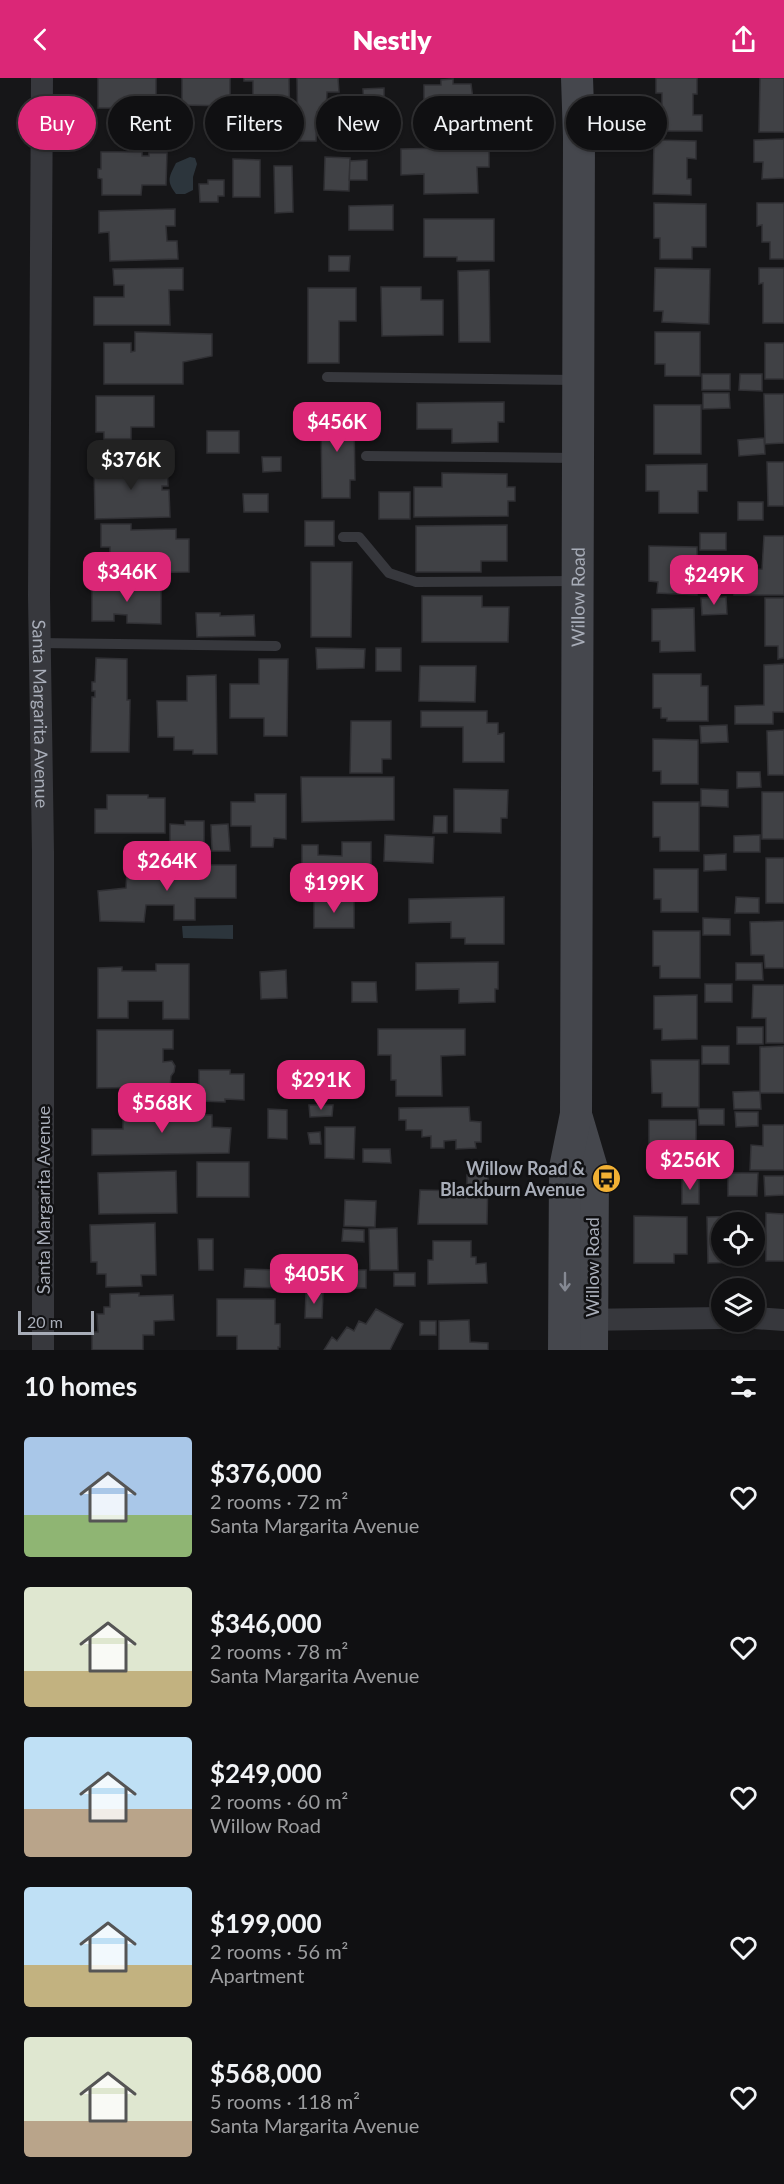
<!DOCTYPE html>
<html lang="en">
<head>
<meta charset="utf-8">
<style>
  body { margin:0; font-family:Lato,sans-serif; background:#1e1e20; color:#f1f3f6; height:100vh; display:flex; flex-direction:column; font-size:22px; white-space:nowrap }
  * { box-sizing:border-box; margin:0 }
  p { font-size:20px; color:#9c9d9f }
  .icon { flex:none; width:33px; height:33px; fill:none; stroke:currentColor; stroke-width:2; stroke-linecap:round; stroke-linejoin:round }
  .map { position:relative; height:1272px; overflow:hidden }
  .sheet { display:flex; flex-direction:column; background:#101012; flex:1 }
  .sheet>* { flex:none }
  .banner { position:absolute; left:18px; top:18px; width:748px; height:54px; display:flex; gap:12px }
  .controls { position:absolute; left:711px; top:1134px; display:grid; gap:12px }
  .controls a { display:grid; place-items:center; width:54px; height:54px; border-radius:50%; background:#101012; box-shadow:0 2px 4px #0004,0 0 0 2px #303032; font-size:30px }
  .scale { position:absolute; left:18px; bottom:15px; width:76px; box-sizing:border-box; padding-left:6px; border:3px solid #a8adb8; border-top:0; font-size:16px; line-height:21px; white-space:nowrap; color:#a8adb8; -webkit-text-stroke:4px #111113; paint-order:stroke }
  .price { position:absolute; translate:-50% -51px; padding:0 14px; border-radius:12px; background:#db2777; color:#fff; font-size:20px; line-height:39px; filter:drop-shadow(0 2px 3px #0008) }
  .price::after { content:''; position:absolute; left:50%; top:36px; width:18px; height:14px; margin-left:-9px; background:inherit; clip-path:polygon(0 0,100% 0,50% 100%) }
  .price.active { background:#222; color:#fff }
  ul { padding:0; list-style:none }
  li { display:flex; align-items:center; gap:18px; height:150px; padding:0 24px }
  li span { display:grid; place-items:center; flex:none; width:168px; height:120px; border-radius:6px; color:#555 }
  li>.icon { margin-inline-start:auto }
  span .icon { width:72px; height:72px; fill:#fffc; stroke-width:1 }
  li b { font-size:26px }
  h2 { display:flex; justify-content:space-between; align-items:center; height:72px; padding:0 24px; font-size:26px }
  .chip { padding:0 21px; border-radius:27px; background:#101012; box-shadow:0 2px 4px #0004,0 0 0 2px #303032; font-size:21px; line-height:54px }
  .chip.active { background:#db2777; color:#fff }
  header { display:flex; justify-content:space-between; align-items:center; height:78px; padding:0 24px; background:#db2777; color:#fff; font-size:27px; font-weight:800 }
  .map>svg:first-child { display:block }
  .water { fill:#2c353c }
  .building { fill:#404145; stroke:#303034; stroke-width:1.5 }
  .lines { fill:none; stroke-linecap:round; stroke-linejoin:round }
  .lane { stroke:#37383d; stroke-width:10 }
  .street { stroke:#37383d; stroke-width:22 }
  .secondary { stroke:#45474d; stroke-width:32 }
  .oneway { stroke:#858993 }
  .labels { text-anchor:middle; dominant-baseline:central; stroke-width:5; stroke-linejoin:round; paint-order:stroke }
  .street-label { font-size:18px; fill:#a8adb8; stroke:#111113 }
  .poi-label { font-size:18px; font-weight:bold; fill:#a8adb8; stroke:#111113; text-anchor:end }
</style>
</head>
<body>
<header><svg class="icon" aria-label="back" viewBox="0 0 24 24"><path d="M15 5l-7 7 7 7"/></svg>Nestly<svg class="icon" aria-label="share" viewBox="0 0 24 24"><path d="M12 15V3M7 8l5-5 5 5M5 13v7h14v-7"/></svg></header>
<div class="map">
<svg width="784" height="1272" viewBox="0 0 784 1272">
  <rect width="100%" height="100%" fill="#161618"/>
  <path class="water" d="M190,79l5,1 2,6 -4,13v13l-8,4h-9c-10,-13 -7,-17 0,-31z
    M233,847v14l-50,-1 -1,-12z"/>
  <path class="building" d="M98,0h58v17h-5v9h-18v4h-35z
    M182,0h48v28l-48,-1z
    M244,0h45l1,54h-29v-13h-8v-38h-9z
    M297,0h41l1,14h-12l-1,19 -9,1 -1,29h-18z
    M656,0h41v16h-4v21h9v16h-40v-38h-6z
    M760,0h24v54h-25z
    M453,1v5h18l2,15 8,2 -1,21 -56,-1v-36h17v-5z
    M384,10v19l-20,1 -1,-19z
    M355,35h22v6h18v23h-19v4h-21z
    M137,40h39v27h-39z
    M784,61v39l-22,1 1,-17h-9v-22z
    M654,62l42,1v18l-9,-1v21h4v16l-38,-1z
    M489,69v20h-12l1,26 -54,1v-20l-23,1v-26z
    M101,74h41v4h7v-3h18l-1,32h-24l-1,10h-39v-16l-4,-1v-9h3z
    M325,79l25,1 -1,33 -25,-1z
    M233,81l27,1v37h-27z
    M367,82v20h-18l1,-19z
    M274,88h18l1,46 -18,1z
    M208,102h16v16h-6v6h-18l-1,-18h9z
    M654,125l52,1v43h-14v12h-32v-21h-6z
    M757,125h27v56h-14v-17h-8v-17l-5,1z
    M393,127v25h-44v-24z
    M175,131v17h-9l1,15h10l1,18 -68,2 -1,-29 -10,1v-22z
    M424,141h70v42h-37v-4h-33z
    M329,178h21l-1,15h-20z
    M183,190v22h-14l1,35h-76v-28h30v-12h-10l-1,-16z
    M655,190l55,1 -1,55 -47,-2 1,-11h-9z
    M759,190h25v55h-21v-40l-4,1z
    M489,192l1,72h-31l-1,-71z
    M381,209h40v13h22v35l-61,1z
    M308,210h48v33h-17v42h-31z
    M135,254l77,2v22l-29,6v22h-79v-41h27v9l4,-1z
    M655,254h45v44h-35v-12h-10z
    M765,265h19v36h-19z
    M702,296h28v16h-28z
    M740,296h22v17l-23,-1z
    M703,315h26l1,15 -27,1z
    M764,316h20v49l-19,1z
    M96,318h58v31h-23v12h-27v-7h-8z
    M504,324v20h-6v20l-46,1v-14h-35v-26z
    M327,325h19v17h8l1,60h-5v18h-28l-1,-77 6,-1z
    M654,327h47v49h-47z
    M207,353h32v22h-32z
    M764,360l1,16 -26,2 -1,-16z
    M262,379h19v14l-18,1z
    M167,384l1,24h-6v4h7l1,27 -75,2 -1,-55z
    M767,384h17v44h-16z
    M707,386v27h-9v22h-39v-22h-13v-26z
    M442,395l65,1v13h8v14h-7v15l-94,1v-30h28z
    M379,414h31v27h-31z
    M243,416h25v18h-24z
    M738,424h25v18h-25z
    M305,443h29v25h-29z
    M101,446h30v6l45,-1v10h13v33l-73,1 -1,-20h-5v-6h-9z
    M507,447v36h-26v11h-65v-46z
    M700,455h26v17h-26z
    M764,458h20v59h-50l2,-25 26,-1z
    M649,468l48,1v10l10,1v16h-10v21l-40,-2 1,-11 -9,-1z
    M311,484h41l-1,75h-40z
    M92,506h69v40l-34,-1v-8l-13,-1v7h-22z
    M422,518h60v11h27l-1,35h-86z
    M726,519l1,17 -25,1 -1,-17z
    M765,520h19v60l-6,1v-13h-13z
    M694,530l1,43 -35,1v-11h-8v-32z
    M196,535h24v3l34,-1 1,21 -58,1z
    M316,570l49,1 -1,19 -47,1z
    M376,570h25v23h-25z
    M96,580l31,1v41h3l-1,52h-38l1,-55h3v-6h-3v-9h3z
    M259,581h29l-1,77h-23v-18h-34v-34h29z
    M784,586v48h-11v12h-38v-18l29,-1v-40z
    M420,588h56l-1,36 -56,-1z
    M653,596h48v12h7v35h-41v-3h-6v-10h-8z
    M216,597l1,79h-24v-4h-19v-13h-16l-1,-36h30v-25z
    M421,633h66v12h11v11l6,-1v29h-41v-35h-42z
    M351,643h40v38h-9v14h-32z
    M727,647l1,17 -27,1 -1,-17z
    M784,652v45h-16l-1,-44z
    M653,661l45,1v44h-37v-13h-8z
    M737,694h23l1,15 -24,1z
    M301,699h93v43l-92,2z
    M454,711l54,1 -1,28h-6v15l-47,-1z
    M701,711l27,1v17l-27,-1z
    M762,714h22v47h-22z
    M255,716h31v45l-12,-1 -1,9h-22v-21h-20v-24h24z
    M107,717h41v3h17v35h-70v-24h12z
    M653,724h46v49h-39v-14h-7z
    M434,738h13v17h-14z
    M185,743h19v36h-34v-33l15,1z
    M228,746l2,27h-18l-1,-26z
    M385,757l49,2 -1,26 -49,-2z
    M760,757v17h-26v-16z
    M342,764h29v49l-69,-2v-44h16v10l24,1z
    M726,776v16l-22,1v-16z
    M766,780h18v45h-18z
    M133,787h20v6h37v-6h46v33h-41v22h-21v-15h-28l-2,17 -44,-1 -2,-30 28,-3 1,-17h6z
    M654,791h44v43h-37v-13h-7z
    M504,819v47h-39v-6h-14v-16l-42,1v-24z
    M736,819l23,1v15h-24z
    M314,822l40,1v27h-40z
    M703,840l27,1v16h-27z
    M784,843v47h-19l-1,-13h-13l-1,-33z
    M653,853h47v47h-40v-12h-7z
    M498,884v27h-3v13l-36,1v-14l-43,1v-27z
    M736,885h26l1,17h-27z
    M156,886h33v55h-26v-18h-35v17h-30v-50l24,-1v4h34z
    M286,892l1,28 -26,1 -1,-27z
    M352,904h24l1,20h-25z
    M705,906h27v18h-27z
    M753,907h31v58h-18v-25h-14z
    M697,917v44l-35,1v-11h-8v-33z
    M737,949h26v17h-26z
    M378,951h87v26l-24,1 1,40h-46v-16h-5v-25h-13z
    M97,952h76v19h-10v13l9,-1 3,5 -1,6 -3,4 -1,11 -73,1z
    M702,968h27v18h-27z
    M784,968v47h-24v-46z
    M651,982h48v47h-37v-14h-10z
    M199,992h31v4h14v26l-19,-1v3l-26,-1z
    M760,1013l1,18h-27l-1,-17z
    M309,1027h24l-1,11 -22,1z
    M181,1029l1,7 30,1v12l19,1 -2,25 -137,2v-26h31v-21z
    M469,1029l1,14 11,1v20h-6l1,6 -20,1v-9l-12,1v7h-13v-12l-9,1v-7h-16v-10h-7v-12z
    M268,1031l19,1v29l-19,-1z
    M698,1031h26v16h-25z
    M735,1034h23v14l-22,1z
    M649,1042h47v47l-37,-1v-14h-10z
    M763,1047h21v45h-34l1,-25 12,1z
    M325,1049h30l-1,32 -29,-1z
    M320,1054l1,12h-11l-2,-11z
    M363,1071h27l1,14 -28,-1z
    M197,1084h52v35h-52z
    M176,1093l1,42 -78,1 -1,-41z
    M728,1095h30l-1,23h-29z
    M467,1097l21,1 -1,48h-69l2,-34 47,1z
    M764,1098h20v19l-19,1z
    M682,1100h17v26h-17z
    M345,1122l31,1 -1,26 -31,-1z
    M766,1135l18,1v47h-18z
    M634,1138l53,1v37h-13v9h-40z
    M749,1138v6h-27v34h18v6l-32,1 -1,-46z
    M155,1145l1,52h-15l1,11 -36,1v-13h-9v-12h-6l-1,-37z
    M397,1150l1,42h-28l-1,-41z
    M343,1151l21,1v12l-22,-1z
    M198,1161h15v31h-14z
    M433,1163h38v16h5v7l10,-1 1,20 -59,1v-24h5z
    M245,1191l33,1 -1,18 -33,-1z
    M340,1192h26v18h-26z
    M394,1195h21v13h-21z
    M285,1198h13v8h-13z
    M303,1198h17l-1,12h-16z
    M335,1201v8l-12,1v-8z
    M306,1214l17,1 -1,25h-17z
    M139,1215v3l34,-1 1,25 -20,1v14h-11v15h-51v-18h6l-1,-18h7v-7h6v-13z
    M217,1221h58v25h5v23h-2v3h-41v-14h-20z
    M376,1231l27,15 -13,26h-66l8,-13 5,4 10,-14 7,4 5,-10 7,3z
    M469,1242l1,22 18,1v7h-49v-29z
    M420,1243h16v14h-16z"/>
  <g class="lines">
    <path class="lane" d="M327,299l249,3
      M366,378l211,2
      M343,459h16l30,36 27,9 160,-1
      M39,565l237,3"/>
    <g class="street">
      <path id="s1" d="M42,0l-3,518 4,256v498"/>
      <path d="M754,1240l30,2"/>
      <path d="M578,1242l144,-2"/>
    </g>
    <g class="secondary">
      <path d="M577,1040l16,54 -1,178"/>
      <path id="s2" d="M564,1272l1,-182 11,-54 3,-977 -2,-59"/>
    </g>
  </g>
  <defs><path id="oneway-shaft" d="M-6 0H5M1.5-3L5.5 0L1.5 3" fill="none" stroke-width="1.6" stroke-linecap="round" stroke-linejoin="round" transform="scale(1.5)"/></defs>
  <use class="oneway" href="#oneway-shaft" transform="translate(565 1204) rotate(90)"/>
  <defs>
    <symbol id="bus-disc" viewBox="-11 -11 22 22"><circle r="9.5" fill="#f2b134" stroke="#111113"/><path d="M-5-6H5V4H4V6H2V4H-2V6H-4V4H-5ZM-3.5-4V0h7V-4ZM-3.5 1.2v1.5H-2V1.2ZM2 1.2v1.5H3.5V1.2Z" fill="#111"/></symbol>
  </defs>
  <g fill-rule="evenodd">
    <use href="#bus-disc" x="590" y="1084" width="33" height="33"/>
  </g>
  <g class="labels">
    <g class="street-label">
      <text stroke="none"><textPath href="#s2" startOffset="754">Willow Road</textPath></text>
      <text stroke="none"><textPath href="#s1" startOffset="636">Santa Margarita Avenue</textPath></text>
      <text transform="translate(43 1122) rotate(-90)">Santa Margarita Avenue</text>
      <text transform="translate(592 1189) rotate(-90)">Willow Road</text>
    </g>
    <g class="poi-label">
      <text x="585" y="1090">Willow Road &amp;<tspan x="585" dy="21">Blackburn Avenue</tspan></text>
    </g>
  </g>
</svg>
<div class="controls">
<a><svg class="icon" aria-label="locate" viewBox="0 0 24 24"><circle cx="12" cy="12" r="6"/><path d="M12 2v4M12 18v4M2 12h4M18 12h4"/></svg></a>
<a><svg class="icon" aria-label="layers" viewBox="0 0 24 24"><path d="M12 4l9 5-9 5-9-5zM3 14l9 5 9-5"/></svg></a>
</div>
<div class="scale">20 m</div>
<b class="price" style="left:337px;top:375px">$456K</b>
<b class="price active" style="left:131px;top:413px">$376K</b>
<b class="price" style="left:127px;top:525px">$346K</b>
<b class="price" style="left:714px;top:528px">$249K</b>
<b class="price" style="left:167px;top:814px">$264K</b>
<b class="price" style="left:334px;top:836px">$199K</b>
<b class="price" style="left:321px;top:1033px">$291K</b>
<b class="price" style="left:162px;top:1056px">$568K</b>
<b class="price" style="left:690px;top:1113px">$256K</b>
<b class="price" style="left:314px;top:1227px">$405K</b>
<div class="banner">
<a class="chip active">Buy</a>
<a class="chip">Rent</a>
<a class="chip">Filters</a>
<a class="chip">New</a>
<a class="chip">Apartment</a>
<a class="chip">House</a>
</div>
</div>
<section class="sheet">
<h2>10 homes<svg class="icon" aria-label="filters" viewBox="0 0 24 24"><path d="M4 7h16M4 17h16"/><circle cx="9" cy="7" r="2"/><circle cx="15" cy="17" r="2"/></svg></h2>
<ul>
<li><span style="background:linear-gradient(#a9c7e8 65%,#8fb573 0)"><svg class="icon" aria-label="home" viewBox="0 0 24 24"><path d="M3 11l9-7 9 7M6 9v11h12V9"/></svg></span><div><b>$376,000</b><p>2 rooms · 72 m²</p><p>Santa Margarita Avenue</p></div><svg class="icon" aria-label="heart" viewBox="0 0 24 24"><path d="M12 20l-8-8c-3-5 5-10 8-4 3-6 11-1 8 4z"/></svg></li>
<li><span style="background:linear-gradient(#dfe7d0 70%,#c2b280 0)"><svg class="icon" aria-label="home" viewBox="0 0 24 24"><path d="M3 11l9-7 9 7M6 9v11h12V9"/></svg></span><div><b>$346,000</b><p>2 rooms · 78 m²</p><p>Santa Margarita Avenue</p></div><svg class="icon" aria-label="heart" viewBox="0 0 24 24"><path d="M12 20l-8-8c-3-5 5-10 8-4 3-6 11-1 8 4z"/></svg></li>
<li><span style="background:linear-gradient(#bfe0f5 60%,#b9a48a 0)"><svg class="icon" aria-label="home" viewBox="0 0 24 24"><path d="M3 11l9-7 9 7M6 9v11h12V9"/></svg></span><div><b>$249,000</b><p>2 rooms · 60 m²</p><p>Willow Road</p></div><svg class="icon" aria-label="heart" viewBox="0 0 24 24"><path d="M12 20l-8-8c-3-5 5-10 8-4 3-6 11-1 8 4z"/></svg></li>
<li><span style="background:linear-gradient(#bfe0f5 65%,#c2b280 0)"><svg class="icon" aria-label="home" viewBox="0 0 24 24"><path d="M3 11l9-7 9 7M6 9v11h12V9"/></svg></span><div><b>$199,000</b><p>2 rooms · 56 m²</p><p>Apartment</p></div><svg class="icon" aria-label="heart" viewBox="0 0 24 24"><path d="M12 20l-8-8c-3-5 5-10 8-4 3-6 11-1 8 4z"/></svg></li>
<li><span style="background:linear-gradient(#dfe7d0 70%,#b9a48a 0)"><svg class="icon" aria-label="home" viewBox="0 0 24 24"><path d="M3 11l9-7 9 7M6 9v11h12V9"/></svg></span><div><b>$568,000</b><p>5 rooms · 118 m²</p><p>Santa Margarita Avenue</p></div><svg class="icon" aria-label="heart" viewBox="0 0 24 24"><path d="M12 20l-8-8c-3-5 5-10 8-4 3-6 11-1 8 4z"/></svg></li>
</ul>
</section>
</body>
</html>
